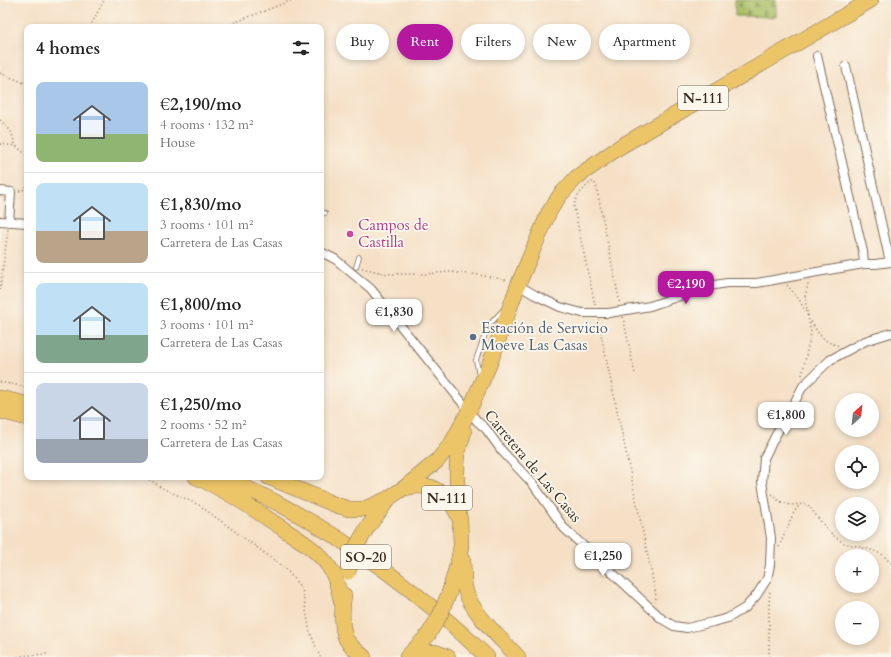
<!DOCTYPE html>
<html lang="en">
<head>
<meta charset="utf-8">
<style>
  body { margin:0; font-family:Cardo,serif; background:#f2f2f2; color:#222; height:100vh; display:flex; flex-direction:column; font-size:15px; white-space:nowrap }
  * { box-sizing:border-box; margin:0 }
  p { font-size:13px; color:#767676 }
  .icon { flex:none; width:22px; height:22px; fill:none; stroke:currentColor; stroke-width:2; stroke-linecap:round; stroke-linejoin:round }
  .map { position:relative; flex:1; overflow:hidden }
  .side { position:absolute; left:24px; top:24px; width:300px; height:456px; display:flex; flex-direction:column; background:#fff; border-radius:8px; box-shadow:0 2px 6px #0003 }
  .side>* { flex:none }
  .hud { position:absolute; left:336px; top:24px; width:380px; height:36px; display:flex; gap:8px }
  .needle { width:26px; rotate:27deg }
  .buttons { position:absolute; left:835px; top:393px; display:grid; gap:8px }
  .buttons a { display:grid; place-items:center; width:44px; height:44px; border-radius:50%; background:#fff; box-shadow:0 2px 6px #0003; font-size:20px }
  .price { position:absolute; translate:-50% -34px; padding:0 9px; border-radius:8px; background:#fff; color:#222; font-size:13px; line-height:26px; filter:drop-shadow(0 1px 2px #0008) }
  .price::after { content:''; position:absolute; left:50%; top:24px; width:12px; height:9px; margin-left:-6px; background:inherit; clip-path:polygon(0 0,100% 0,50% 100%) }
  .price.on { background:#b5179e; color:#fff }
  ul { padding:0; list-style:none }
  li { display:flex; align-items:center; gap:12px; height:100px; padding:0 12px }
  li+li { border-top:1px solid #e0e0e0 }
  li span { display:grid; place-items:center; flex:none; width:112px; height:80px; border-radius:8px; color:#555 }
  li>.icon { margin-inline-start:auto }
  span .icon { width:48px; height:48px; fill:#fffc; stroke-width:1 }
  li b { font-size:17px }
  h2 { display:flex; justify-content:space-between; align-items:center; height:48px; padding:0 12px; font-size:17px }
  .pill { padding:0 14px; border-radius:18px; background:#fff; box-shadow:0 2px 6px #0003; font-size:14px; line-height:36px }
  .pill.on { background:#b5179e; color:#fff }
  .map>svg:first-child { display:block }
  .cemetery { fill:url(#cemetery-stones); stroke:#727542 }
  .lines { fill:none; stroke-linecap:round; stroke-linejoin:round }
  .lane-casing { stroke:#7c6a59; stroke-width:5.5 }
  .street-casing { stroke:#7c6a59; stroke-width:10 }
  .highway-casing { stroke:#7c6a59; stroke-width:16 }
  .path { stroke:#7c6a59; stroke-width:1.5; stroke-dasharray:1 3; stroke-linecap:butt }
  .lane { stroke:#fff; stroke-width:4 }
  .street { stroke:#fff; stroke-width:8 }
  .highway { stroke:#ecc569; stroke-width:15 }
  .highway-bridge-casing { stroke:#7c6a59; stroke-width:16; stroke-linecap:butt }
  .highway-bridge { stroke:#ecc569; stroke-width:15 }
  .hotel-dot { fill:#d1479c; stroke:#fbf7ec; stroke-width:1.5 }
  .service-dot { fill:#5c6f8a; stroke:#fbf7ec; stroke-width:1.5 }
  .labels { text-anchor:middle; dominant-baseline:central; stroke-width:3.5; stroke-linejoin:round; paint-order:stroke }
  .shield { fill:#fbf7ec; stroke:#75685c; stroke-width:1 }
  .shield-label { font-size:14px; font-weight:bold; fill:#3b2a1e }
  .hotel-label { font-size:15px; fill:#b23c85; stroke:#fbf7ec; text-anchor:start }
  .service-label { font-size:15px; fill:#4e5e75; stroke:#fbf7ec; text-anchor:start }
  .street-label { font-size:15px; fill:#3b2a1e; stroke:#fbf7ec }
</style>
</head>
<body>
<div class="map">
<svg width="891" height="657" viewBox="0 0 891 657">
  <defs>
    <pattern id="cemetery-stones" width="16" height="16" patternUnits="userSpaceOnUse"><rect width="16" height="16" fill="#a8c065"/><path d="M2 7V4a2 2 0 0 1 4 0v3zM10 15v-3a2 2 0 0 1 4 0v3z" fill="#8a9c53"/></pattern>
  </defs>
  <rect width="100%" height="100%" fill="#fbf7ec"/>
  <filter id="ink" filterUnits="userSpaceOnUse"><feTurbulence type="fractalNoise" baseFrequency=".025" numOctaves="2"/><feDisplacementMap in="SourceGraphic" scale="8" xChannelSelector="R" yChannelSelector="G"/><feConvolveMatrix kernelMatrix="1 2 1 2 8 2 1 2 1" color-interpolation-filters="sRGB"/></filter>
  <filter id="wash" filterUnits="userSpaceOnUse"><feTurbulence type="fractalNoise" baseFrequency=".012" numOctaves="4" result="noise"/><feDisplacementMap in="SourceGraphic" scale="16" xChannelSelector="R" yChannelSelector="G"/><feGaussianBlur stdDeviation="0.9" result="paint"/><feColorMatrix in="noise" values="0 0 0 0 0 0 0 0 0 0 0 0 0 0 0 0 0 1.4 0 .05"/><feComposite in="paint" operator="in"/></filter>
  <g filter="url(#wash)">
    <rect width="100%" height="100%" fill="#f5e0c6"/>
    <path class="cemetery" d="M735,0h41v17l-41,-1z"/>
  </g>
  <g filter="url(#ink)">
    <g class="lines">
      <defs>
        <path id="lane" d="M321,212l4,1
          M356,267l3,-10
          M479,376l-3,-16 12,-34 16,-17"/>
        <path id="street" d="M817,56l46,196 1,12
          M846,66l44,196
          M0,191l11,1 -2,30
          M0,221l27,2
          M321,252l14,7 36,30 106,132 9,8 16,22 31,33 31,44 98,91 12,7 13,2 26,-6 15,-4 17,-10 11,-12 11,-17 3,-14 1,-27 -9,-56 2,-24 16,-31 12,-20 11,-21 27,-26 35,-19 26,-8
          M518,285l17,10 25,12 22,6h27l41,-7 59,-20 18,-3h30l60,-11 47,-8h11l16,-2"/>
        <path id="highway" d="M0,398l27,6
          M0,411l27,7
          M196,477c30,13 59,33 86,51 16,11 36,22 47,39 8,11 10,25 13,37
          M224,477c19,10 39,18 57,28 75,40 145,93 206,152
          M268,477l68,28 13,4h15l25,-11
          M404,488l33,-27 14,-17 18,-33 21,-48 28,-78 31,-73 11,-17 17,-18 41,-29 253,-148
          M459,513c-2,-20 -3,-40 -1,-60 1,-7 4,-14 6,-21
          M367,528l23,-31 14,-9 13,-2 14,1 11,6 9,9 9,17 1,27 -3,16 -9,31
          M463,561c1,11 0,21 3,31 6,21 37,49 52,65
          M344,595c-2,12 -3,33 2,44 4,7 12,13 18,18
          M407,657l21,-22
          M413,657l13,-4 9,-1 13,5"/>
      </defs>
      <use href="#lane" class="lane-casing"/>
      <use href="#street" class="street-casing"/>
      <use href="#highway" class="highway-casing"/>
      <path class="path" d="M90,27l14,-27
        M223,27l69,-27
        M0,73l27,11
        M0,120l11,11 5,15 11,9
        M0,144l16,2
        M19,191l4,-1 4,-4
        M362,268l25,6h38l24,-2 23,2 31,5 5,2
        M787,285l13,16 9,17
        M0,290l8,-61
        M595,305l-21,-97c0,-11 9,-19 17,-26h3l2,3 24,119
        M623,317l12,57
        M598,320l52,246 6,30 -1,6
        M811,322c10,15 11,19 29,24
        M802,375l9,-42 -6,-36 3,-13 2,-3
        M0,382l27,5
        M146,477l14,10 39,18 86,63 17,21 8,43 10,25
        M772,494l7,7 11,4 13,-1 5,1 18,23 9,9 9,6 28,7 11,5 8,8
        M779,547l15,-35 4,-5 3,-2
        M18,657l2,-1 27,-2
        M769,657v-52l1,-15"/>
      <use href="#lane" class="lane"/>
      <use href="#street" class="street"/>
      <use href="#highway" class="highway"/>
      <defs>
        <path id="highway-bridge" d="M348,572l7,-23 12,-21
          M428,635l12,-20 9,-22"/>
      </defs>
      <use href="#highway-bridge" class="highway-bridge-casing"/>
      <use href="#highway-bridge" class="highway-bridge"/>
    </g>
  </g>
  <circle class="hotel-dot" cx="350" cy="234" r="4"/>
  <circle class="service-dot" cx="473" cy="337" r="4"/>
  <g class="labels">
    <g class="shield">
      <rect x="678" y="86" width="50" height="24" rx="3"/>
      <rect x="422" y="486" width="50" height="24" rx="3"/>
      <rect x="341" y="545" width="50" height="24" rx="3"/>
    </g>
    <g class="shield-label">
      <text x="703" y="98">N-111</text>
      <text x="447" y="498">N-111</text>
      <text x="366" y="557">SO-20</text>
    </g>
    <g class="hotel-label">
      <text x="358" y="225">Campos de<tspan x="358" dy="17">Castilla</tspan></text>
    </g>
    <g class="service-label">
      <text x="481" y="328">Estación de Servicio<tspan x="481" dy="17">Moeve Las Casas</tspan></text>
    </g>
    <g class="street-label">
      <text transform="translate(533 466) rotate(50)">Carretera de Las Casas</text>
    </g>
  </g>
</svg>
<div class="buttons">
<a><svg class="needle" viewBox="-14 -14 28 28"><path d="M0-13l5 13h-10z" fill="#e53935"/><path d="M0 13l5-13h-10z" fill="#767676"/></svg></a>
<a><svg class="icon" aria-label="locate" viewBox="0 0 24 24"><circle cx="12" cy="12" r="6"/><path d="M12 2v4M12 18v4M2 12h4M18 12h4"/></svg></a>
<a><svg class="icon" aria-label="layers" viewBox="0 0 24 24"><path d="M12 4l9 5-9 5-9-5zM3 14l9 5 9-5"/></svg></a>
<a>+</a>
<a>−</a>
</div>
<b class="price on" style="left:686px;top:305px">€2,190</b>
<b class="price" style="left:394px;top:333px">€1,830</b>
<b class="price" style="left:786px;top:436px">€1,800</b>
<b class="price" style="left:603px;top:577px">€1,250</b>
<div class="hud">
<a class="pill">Buy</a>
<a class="pill on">Rent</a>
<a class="pill">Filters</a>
<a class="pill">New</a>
<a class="pill">Apartment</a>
</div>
<section class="side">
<h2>4 homes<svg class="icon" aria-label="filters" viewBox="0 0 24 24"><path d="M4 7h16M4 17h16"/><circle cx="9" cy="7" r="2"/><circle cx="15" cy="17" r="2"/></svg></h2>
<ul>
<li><span style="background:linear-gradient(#a9c7e8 65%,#8fb573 0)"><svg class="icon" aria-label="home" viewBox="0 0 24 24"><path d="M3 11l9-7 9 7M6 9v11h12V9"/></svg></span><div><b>€2,190/mo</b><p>4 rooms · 132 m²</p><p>House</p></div></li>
<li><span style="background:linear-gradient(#bfe0f5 60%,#b9a48a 0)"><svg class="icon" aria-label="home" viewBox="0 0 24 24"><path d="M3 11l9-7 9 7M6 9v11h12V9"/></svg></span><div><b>€1,830/mo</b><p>3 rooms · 101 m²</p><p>Carretera de Las Casas</p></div></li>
<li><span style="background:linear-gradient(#bfe0f5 65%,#7fa58c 0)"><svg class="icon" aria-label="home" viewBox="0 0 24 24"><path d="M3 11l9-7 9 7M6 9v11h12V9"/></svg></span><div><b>€1,800/mo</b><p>3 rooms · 101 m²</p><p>Carretera de Las Casas</p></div></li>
<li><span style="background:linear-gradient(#c9d6e8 70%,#9aa5b1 0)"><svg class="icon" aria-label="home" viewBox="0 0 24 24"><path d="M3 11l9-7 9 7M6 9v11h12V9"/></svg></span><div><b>€1,250/mo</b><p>2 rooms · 52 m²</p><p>Carretera de Las Casas</p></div></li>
</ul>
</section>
</div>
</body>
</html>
